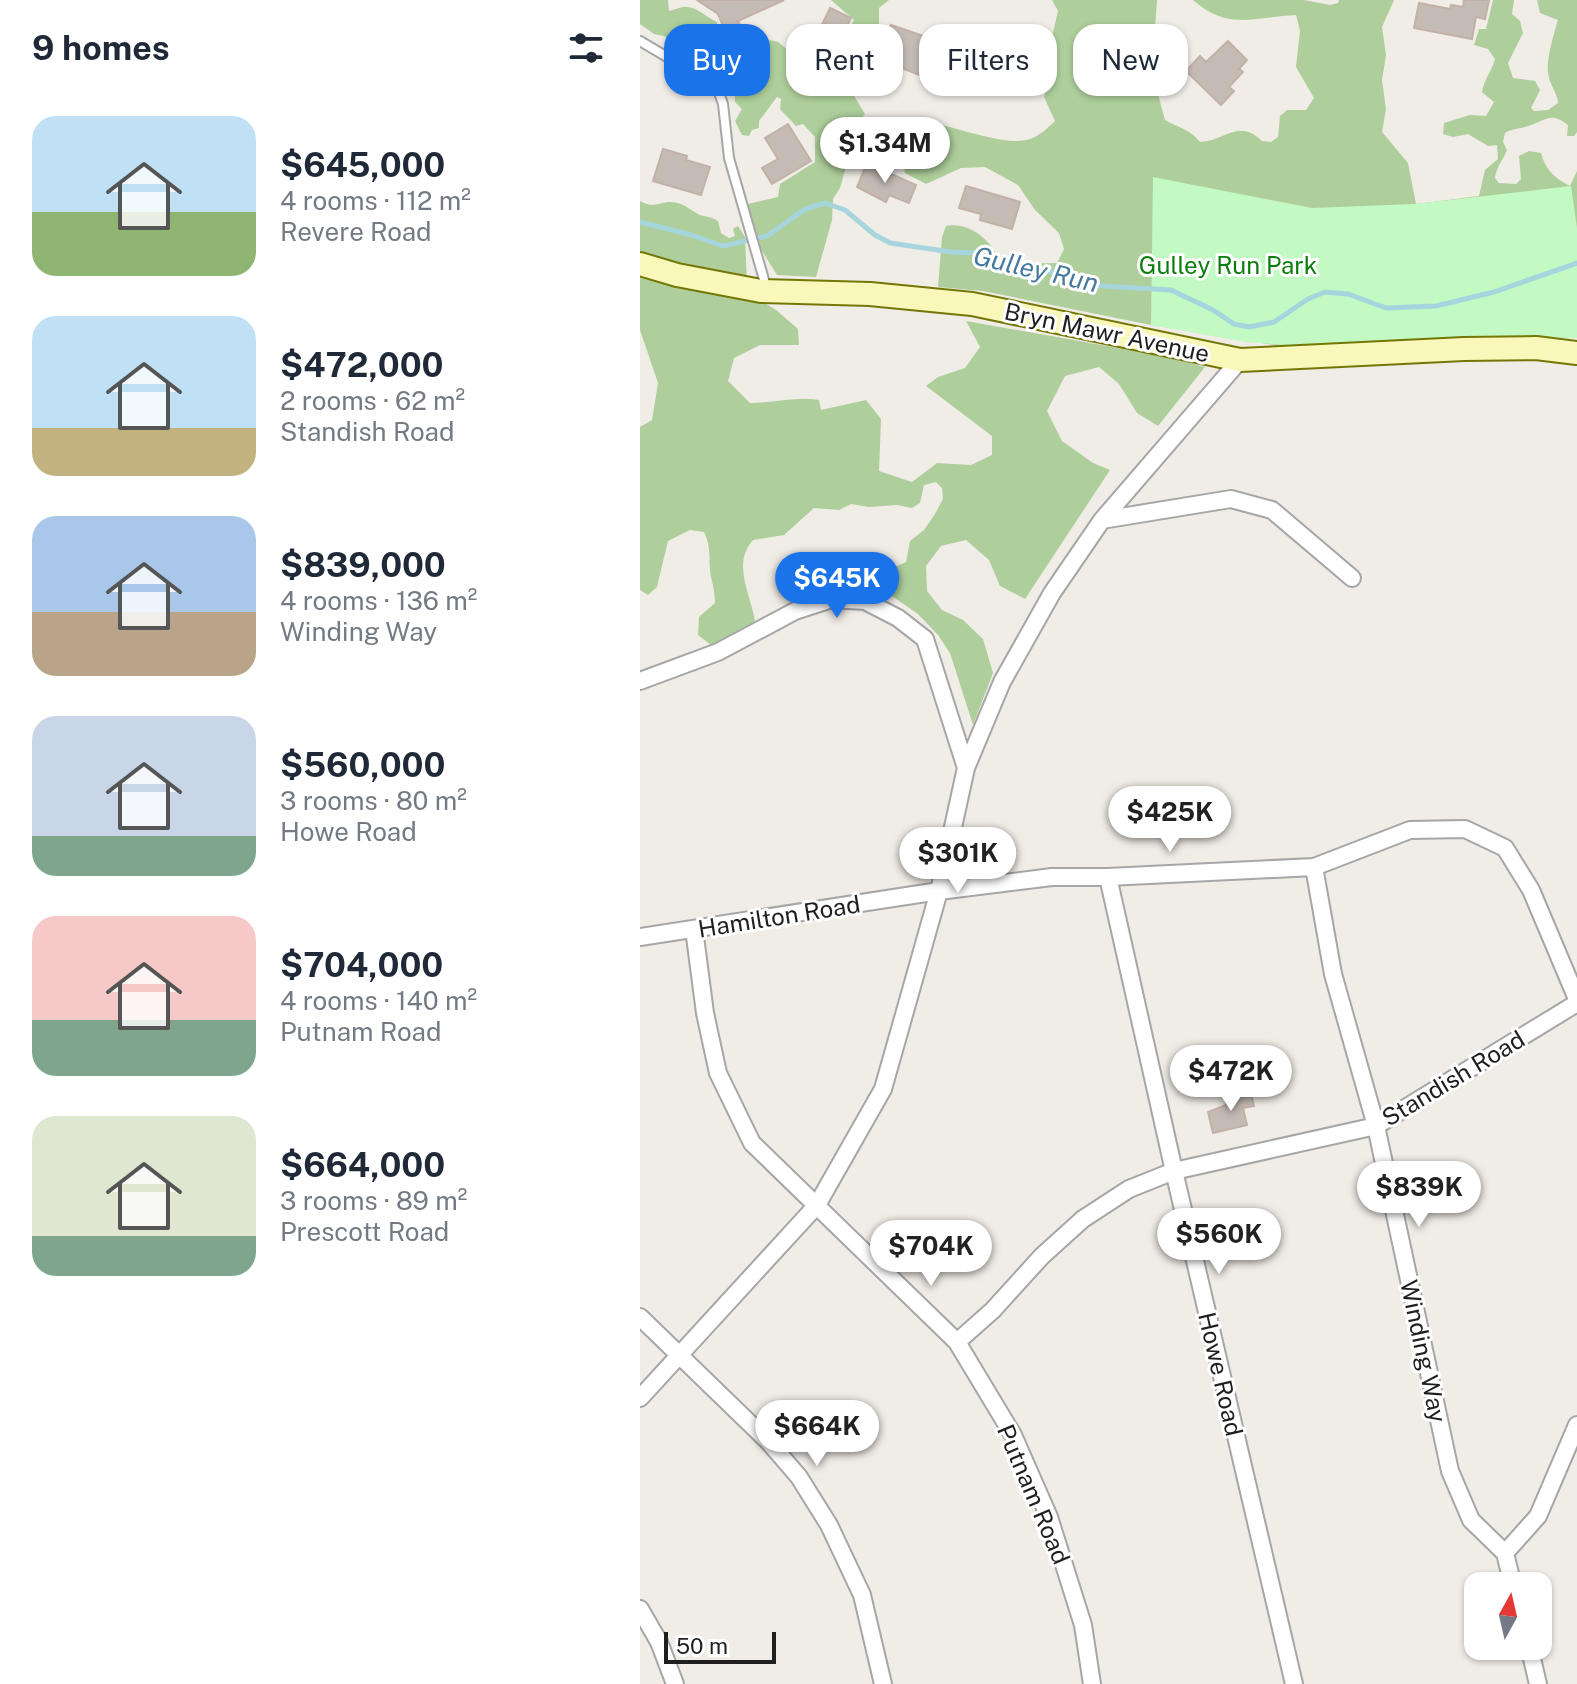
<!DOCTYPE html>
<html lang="en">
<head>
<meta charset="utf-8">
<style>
  body { margin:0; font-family:"Public Sans",sans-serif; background:#f6f6f7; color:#1f2937; height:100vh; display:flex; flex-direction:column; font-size:30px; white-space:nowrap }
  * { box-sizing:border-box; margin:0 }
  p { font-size:26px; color:#747a83 }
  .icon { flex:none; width:44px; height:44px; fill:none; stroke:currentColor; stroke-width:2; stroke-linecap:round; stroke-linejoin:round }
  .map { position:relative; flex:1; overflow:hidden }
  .sheet { display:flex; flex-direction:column; background:#fff; width:640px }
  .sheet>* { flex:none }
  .top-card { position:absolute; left:24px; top:24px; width:760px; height:72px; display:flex; gap:16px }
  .needle { width:52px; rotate:8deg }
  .tools { position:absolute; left:824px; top:1572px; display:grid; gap:16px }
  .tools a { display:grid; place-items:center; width:88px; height:88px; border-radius:16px; background:#fff; box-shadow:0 2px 6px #0004; font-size:40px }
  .scale { position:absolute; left:24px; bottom:20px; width:112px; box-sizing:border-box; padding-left:8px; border:4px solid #1f1f1f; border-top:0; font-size:22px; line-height:28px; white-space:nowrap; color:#1f1f1f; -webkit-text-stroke:6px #fff; paint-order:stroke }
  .price { position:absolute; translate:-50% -68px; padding:0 18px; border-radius:28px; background:#fff; color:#222; font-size:26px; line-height:52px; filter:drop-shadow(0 2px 4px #0008) }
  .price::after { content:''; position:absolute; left:50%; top:48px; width:24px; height:18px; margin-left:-12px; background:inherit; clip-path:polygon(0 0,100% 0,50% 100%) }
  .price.selected { background:#1a73e8; color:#fff }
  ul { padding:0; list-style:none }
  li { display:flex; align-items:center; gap:24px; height:200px; padding:0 32px }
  li span { display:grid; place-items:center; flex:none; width:224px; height:160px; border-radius:24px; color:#555 }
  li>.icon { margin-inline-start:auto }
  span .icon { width:96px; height:96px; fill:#fffc; stroke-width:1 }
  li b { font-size:34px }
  h2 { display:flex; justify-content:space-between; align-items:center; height:96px; padding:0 32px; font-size:34px }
  .chip { padding:0 28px; border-radius:24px; background:#fff; box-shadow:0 2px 6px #0004; font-size:28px; line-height:72px }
  .chip.selected { background:#1a73e8; color:#fff }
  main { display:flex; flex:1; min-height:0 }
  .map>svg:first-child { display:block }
  .forest { fill:#aecf9b }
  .park { fill:#c3f9c3 }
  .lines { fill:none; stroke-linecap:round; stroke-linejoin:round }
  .stream { stroke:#a6d5dd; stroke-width:5 }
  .building { fill:#c5bbb5; stroke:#c2b1a8; stroke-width:2 }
  .lane-casing { stroke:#a6a6a6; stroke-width:12 }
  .street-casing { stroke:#a6a6a6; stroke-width:20 }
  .secondary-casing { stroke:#737706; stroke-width:26 }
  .lane { stroke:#fff; stroke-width:8 }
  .street { stroke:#fff; stroke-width:16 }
  .secondary { stroke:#f9f7ba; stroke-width:22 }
  .labels { text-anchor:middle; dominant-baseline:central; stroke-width:6; stroke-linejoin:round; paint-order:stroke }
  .park-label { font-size:24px; fill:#0c7e0d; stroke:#fff }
  .street-label { font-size:24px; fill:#1f1f1f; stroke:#fff }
  .water-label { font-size:26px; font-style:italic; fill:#46799f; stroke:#fff }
</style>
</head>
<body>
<main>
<section class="sheet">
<h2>9 homes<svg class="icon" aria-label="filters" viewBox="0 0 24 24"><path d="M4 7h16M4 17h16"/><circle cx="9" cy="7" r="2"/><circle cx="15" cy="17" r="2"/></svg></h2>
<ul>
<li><span style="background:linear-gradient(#bfe0f5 60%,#8fb573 0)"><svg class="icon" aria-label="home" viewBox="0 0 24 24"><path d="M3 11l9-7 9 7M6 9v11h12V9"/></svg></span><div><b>$645,000</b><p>4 rooms · 112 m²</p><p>Revere Road</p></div></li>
<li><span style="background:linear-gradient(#bfe0f5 70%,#c2b280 0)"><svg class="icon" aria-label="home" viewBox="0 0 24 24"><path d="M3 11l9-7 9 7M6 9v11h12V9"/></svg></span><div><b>$472,000</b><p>2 rooms · 62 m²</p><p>Standish Road</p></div></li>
<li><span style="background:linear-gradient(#a9c7e8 60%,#b9a48a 0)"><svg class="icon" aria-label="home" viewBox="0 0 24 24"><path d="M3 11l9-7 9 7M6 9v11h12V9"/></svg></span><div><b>$839,000</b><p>4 rooms · 136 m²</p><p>Winding Way</p></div></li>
<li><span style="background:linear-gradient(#c9d6e8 75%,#7fa58c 0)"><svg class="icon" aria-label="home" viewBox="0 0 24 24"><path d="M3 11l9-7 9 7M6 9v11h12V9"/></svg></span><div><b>$560,000</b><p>3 rooms · 80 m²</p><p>Howe Road</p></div></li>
<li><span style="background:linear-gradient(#f6c9c9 65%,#7fa58c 0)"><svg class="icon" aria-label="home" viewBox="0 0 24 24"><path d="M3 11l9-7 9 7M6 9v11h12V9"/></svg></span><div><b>$704,000</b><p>4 rooms · 140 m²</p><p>Putnam Road</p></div></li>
<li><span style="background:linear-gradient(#dfe7d0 75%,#7fa58c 0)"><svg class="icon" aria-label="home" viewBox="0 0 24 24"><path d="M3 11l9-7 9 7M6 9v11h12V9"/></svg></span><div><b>$664,000</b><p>3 rooms · 89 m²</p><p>Prescott Road</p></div></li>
</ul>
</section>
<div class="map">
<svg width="937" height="1684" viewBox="0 0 937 1684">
  <rect width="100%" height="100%" fill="#f0ece6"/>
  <path class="forest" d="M0,0h28l1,11c5,-1 9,-3 14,-4 12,-2 24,11 34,15v7l15,16 29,2 8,-7 9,2 11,9 9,-6 6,1v12l20,6 5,-9 6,1 19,-36 -23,-20h58l-10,8v16l6,10 -11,4 -5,12 17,20h14l3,6 -10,1 -4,5 -5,-3 -3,-6h-7l-2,3 6,10 -9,1 -7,-6 -9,13 12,20 -6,7 -19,67 -7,11 -1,21 -16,57 -39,-2 -18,-29 -11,-42 30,-7 2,-13 35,-22v-25l-12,-13 -7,2 -16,-17 1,-10 -4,-2 -18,24v7l-7,2 -3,6 -7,-1 -7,-14 7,-12 -7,-7c0,-22 -8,-22 -25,-27 -7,-2 -16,-11 -23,-16l-2,-21 -5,-1 -8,5 -8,-6 -10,-2 -14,-10z
    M412,0h105l-5,72 13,48c14,8 25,9 35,22 26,-1 38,-24 62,-1l9,1 7,-5 2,-21 7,-6h19l8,-12 -18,-31 4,-36 -4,-16c-43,2 -68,16 -103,-15h111l26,5 8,-2 1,-3h55l-12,27 4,28 -4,25 4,29 -4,23 26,31 8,41 63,-8 6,-26 13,-11 -1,-14 -9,1 -20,-12 -15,3 -10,-3 1,-11 26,-8 16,1 8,-14 -12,-10c2,-13 10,-21 13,-33l-7,-10 -14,-4 5,-16h7l7,-29h21l-2,14 8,7 3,12 -15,30 5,15 22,3 5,9 -9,18 3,3 14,-1 10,-7c-1,-12 -9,-18 -10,-31 -2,-12 6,-39 10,-52l-18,-7 -3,-13h40v132l-3,4h-7l1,-11c-16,-13 -21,-6 -37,0 -9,4 -17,3 -26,8l-2,9 4,8c-4,10 -11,18 -12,28l4,5 17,1 5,-5 -2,-23 10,-5 12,2c5,18 14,25 29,33l7,-15v167l-114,-2 -100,10h-83l-129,-21 -168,-34 -45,-4 4,-50 4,-11c25,-5 48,17 55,38l56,-1 7,-14 -5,-16 -24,-23 -17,-25 -33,-18 -24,1 -35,16 -21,-11 -4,-21c-14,-5 -27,0 -34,-16 36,-43 121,16 163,3 9,-3 18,-11 25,-18l-11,-24 10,-33 -2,-27 6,-26z
    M0,201c15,8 17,1 31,1 12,0 20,9 29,13 7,2 12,2 18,6l3,12 8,5 6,-2 -2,-7 5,-3 7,11 2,47 -107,-30z
    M0,271l123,31 13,8 22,19 1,16h-39l-26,13 -6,23 22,22c24,0 46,-7 69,-3l2,10 45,-10 15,19 -2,52 33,11 25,-19 34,2 21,-10v-19l-66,-50 12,-9 27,-9 15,-21 -14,-26 203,36 36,10 -47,59 -21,-13 -18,-29 -20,-17 -34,9 -18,35 15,30 31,22 17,7 -85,129 -25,-13 -11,-26 -23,-20 -25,6 -15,20 1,25 15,19 21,10 20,19 10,34 -20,52 -23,-72 -12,-18 -20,-21 -29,-20 -5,-16 11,-11 11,-5 4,-21 14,-11 11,-16 8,-15 -1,-11 -6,-6 -12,3 -4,18 -8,5 -15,-3 -28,2 -18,-3 -12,6 -25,-2 -30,27 -31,5c-21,24 -3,52 2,81l-44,24 -13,-10 1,-18 16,-14c0,-10 -2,-17 -4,-26 -3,-17 1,-29 -7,-45l-14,-2 -22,11 -11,46 -9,8 -8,-5v-163l12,-7 6,-37 -18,-53z"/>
  <path class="park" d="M513,177l159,31 103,-4 156,-18 6,42v110l-114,-2 -100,10 -55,1 -62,-5 -95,-17z"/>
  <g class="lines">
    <path class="stream" d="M0,222l51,13 32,11 44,-10 38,-27 20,-6 20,7 30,25 15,8 61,9 31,1 120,33 69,4 42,20 21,14 15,3 25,-5 34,-23 17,-7 23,2 38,14 50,-2 58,-14 83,-29"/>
  </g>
  <path class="building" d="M57,0h87l-46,21 4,7 -15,7 -9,-21z
    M824,0h25l-4,19 -9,-2 -4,22 -58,-11 5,-25 31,6 1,-4 12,2z
    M190,8l21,10 -18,36 -5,-2 -5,11 -16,-8z
    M251,25l53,18 -10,38 -55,-22z
    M588,41l19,19 -8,9 4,3 -14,15 5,4 -13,14 -35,-34 14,-15 6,6z
    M349,47l12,1v6l39,1 -1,33h-51z
    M148,124l23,37 -39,23 -10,-16 16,-9 -13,-21z
    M23,149l24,7 -1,4 24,7 -9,28 -48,-14z
    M227,163l49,22 -7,18 -20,-8 -3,7 -29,-15z
    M326,186l54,16 -8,27 -32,-9 1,-6 -22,-6z
    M610,1090l4,16 -11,2 4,17 -34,8 -5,-21 18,-7v-4l8,-2 -1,-6z"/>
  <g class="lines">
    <defs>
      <path id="lane" d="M0,41l68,40 10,9 5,14 6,54 38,132"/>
      <path id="street" d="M462,520l129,-21 41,11 80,68
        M0,681l78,-29 77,-41 37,-12 33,2 33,17 27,21 41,129
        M674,867l19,107 43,152 74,345 21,49 34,33 8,33
        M468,877l66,294 120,513
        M54,929l11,84 13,60 34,70 205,199 56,93 36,82 34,108 9,59
        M0,937l299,-46 113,-14h56l206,-10 96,-37 55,-1 40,19 26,42 46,109
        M0,1317l129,125 30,35 30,48 33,70 21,89
        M317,1342l36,-32 49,-54 41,-37 46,-30 45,-18 202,-45 201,-123
        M0,1398l177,-193 66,-116 56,-198 27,-123 36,-86 50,-89 50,-73 138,-160
        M865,1553l33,-37 39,-91
        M0,1609l19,33 16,42
        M889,1646l9,38"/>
      <path id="secondary" d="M0,264l37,11 84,16 109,3 102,10 268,56 224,-11 72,-1 41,5"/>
    </defs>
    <use href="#lane" class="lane-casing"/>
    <use href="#street" class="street-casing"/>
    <use href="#secondary" class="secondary-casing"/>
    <use href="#lane" class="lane"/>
    <use href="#street" class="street"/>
    <use href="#secondary" class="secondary"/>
  </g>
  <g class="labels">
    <g class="park-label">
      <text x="588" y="265">Gulley Run Park</text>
    </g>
    <g class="street-label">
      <text transform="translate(467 332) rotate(12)">Bryn Mawr Avenue</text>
      <text transform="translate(139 916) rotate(-9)">Hamilton Road</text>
      <text transform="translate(813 1078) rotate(-31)">Standish Road</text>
      <text transform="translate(784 1351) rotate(78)">Winding Way</text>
      <text transform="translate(581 1374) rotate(77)">Howe Road</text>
      <text transform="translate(394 1494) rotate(67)">Putnam Road</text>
    </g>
    <g class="water-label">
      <text transform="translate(396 269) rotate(13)">Gulley Run</text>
    </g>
  </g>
</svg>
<div class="tools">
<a><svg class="needle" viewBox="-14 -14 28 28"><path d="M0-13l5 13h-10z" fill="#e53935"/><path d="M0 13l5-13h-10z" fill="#747a83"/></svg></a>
</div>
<div class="scale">50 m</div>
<b class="price" style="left:245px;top:185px">$1.34M</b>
<b class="price selected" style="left:197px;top:620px">$645K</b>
<b class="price" style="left:530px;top:854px">$425K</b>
<b class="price" style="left:318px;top:895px">$301K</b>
<b class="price" style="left:591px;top:1113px">$472K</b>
<b class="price" style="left:779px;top:1229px">$839K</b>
<b class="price" style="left:579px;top:1276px">$560K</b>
<b class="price" style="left:291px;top:1288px">$704K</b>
<b class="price" style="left:177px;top:1468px">$664K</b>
<div class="top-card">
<a class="chip selected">Buy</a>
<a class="chip">Rent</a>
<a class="chip">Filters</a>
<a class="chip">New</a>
</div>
</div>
</main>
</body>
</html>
